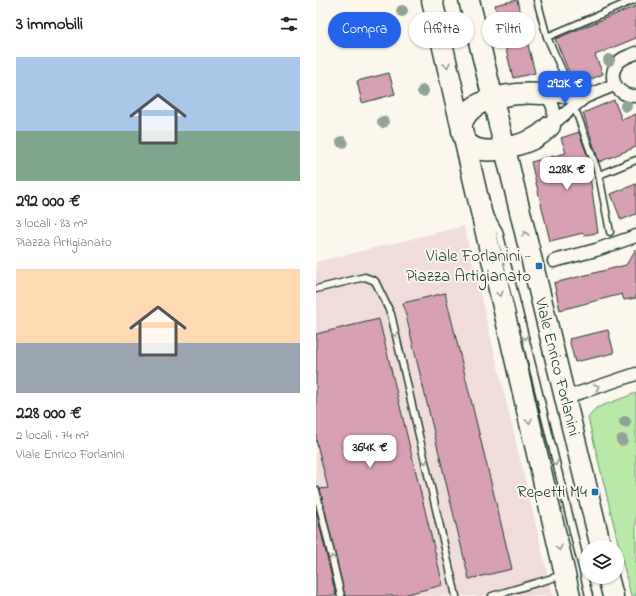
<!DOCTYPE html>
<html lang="it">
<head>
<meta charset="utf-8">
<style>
  body { margin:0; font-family:"Indie Flower",sans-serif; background:#f6f6f6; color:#202124; height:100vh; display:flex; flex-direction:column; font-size:15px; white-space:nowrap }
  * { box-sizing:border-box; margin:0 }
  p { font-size:13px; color:#757577 }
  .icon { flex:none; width:22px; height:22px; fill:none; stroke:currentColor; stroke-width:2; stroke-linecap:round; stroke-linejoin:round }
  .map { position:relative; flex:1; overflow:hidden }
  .sheet { display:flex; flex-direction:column; background:#fff; width:316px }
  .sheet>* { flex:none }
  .hud { position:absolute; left:12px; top:12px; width:248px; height:36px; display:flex; gap:8px }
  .controls { position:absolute; left:264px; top:540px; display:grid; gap:8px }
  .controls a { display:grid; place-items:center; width:44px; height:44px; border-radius:50%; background:#fff; box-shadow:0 1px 3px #0004; font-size:20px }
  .price { position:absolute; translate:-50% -34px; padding:0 9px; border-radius:8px; background:#fff; color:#222; font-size:13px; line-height:26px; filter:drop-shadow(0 1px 2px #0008) }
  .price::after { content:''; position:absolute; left:50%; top:24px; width:12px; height:9px; margin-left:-6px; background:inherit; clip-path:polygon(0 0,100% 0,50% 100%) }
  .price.active { background:#2563eb; color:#fff }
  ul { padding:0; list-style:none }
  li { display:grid; align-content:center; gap:8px; height:212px; padding:0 16px }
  li span { display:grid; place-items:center; height:124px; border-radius:0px; color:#555 }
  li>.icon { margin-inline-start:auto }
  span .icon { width:72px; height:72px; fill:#fffc; stroke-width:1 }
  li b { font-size:17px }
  h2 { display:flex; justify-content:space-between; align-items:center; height:48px; padding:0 16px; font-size:17px }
  .chip { padding:0 14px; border-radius:18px; background:#fff; box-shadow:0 1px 3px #0004; font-size:14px; line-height:36px }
  .chip.active { background:#2563eb; color:#fff }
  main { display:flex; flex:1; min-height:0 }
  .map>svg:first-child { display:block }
  .built { fill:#f0dddb }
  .green { fill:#b8e9a9; stroke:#6c936e }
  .building { fill:#d7a0b3; stroke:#1f3d34 }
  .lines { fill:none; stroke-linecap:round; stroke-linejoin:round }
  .lane-casing { stroke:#1f3d34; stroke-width:9 }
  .street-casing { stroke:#1f3d34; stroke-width:15 }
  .primary-casing { stroke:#1f3d34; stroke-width:23 }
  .lane { stroke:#fbf7ec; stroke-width:6 }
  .street { stroke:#fbf7ec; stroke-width:12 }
  .primary { stroke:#fbf7ec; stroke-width:20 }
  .tree { fill:#93a393 }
  .oneway { stroke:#8d9a90 }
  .poi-dot { fill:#1f6fb2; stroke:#fbf7ec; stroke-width:1.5 }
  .labels { text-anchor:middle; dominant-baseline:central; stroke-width:4; stroke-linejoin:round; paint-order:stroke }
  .poi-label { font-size:17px; fill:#1f3d34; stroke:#fbf7ec; text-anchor:end }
  .street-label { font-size:17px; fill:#1f3d34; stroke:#fbf7ec }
</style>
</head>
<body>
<main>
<section class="sheet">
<h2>3 immobili<svg class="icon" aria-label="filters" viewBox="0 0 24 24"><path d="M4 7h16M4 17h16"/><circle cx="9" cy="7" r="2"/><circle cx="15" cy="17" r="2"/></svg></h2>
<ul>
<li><span style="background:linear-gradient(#a9c7e8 60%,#7fa58c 0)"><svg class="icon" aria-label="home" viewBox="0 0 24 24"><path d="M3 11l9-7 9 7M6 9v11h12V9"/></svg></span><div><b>292 000 €</b><p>3 locali · 83 m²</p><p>Piazza Artigianato</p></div></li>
<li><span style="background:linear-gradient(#ffd9b3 60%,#9aa5b1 0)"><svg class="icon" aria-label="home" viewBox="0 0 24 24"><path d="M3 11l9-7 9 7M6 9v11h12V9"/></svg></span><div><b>228 000 €</b><p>2 locali · 74 m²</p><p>Viale Enrico Forlanini</p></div></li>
</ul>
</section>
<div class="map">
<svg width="320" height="596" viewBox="0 0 320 596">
  <rect width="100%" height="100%" fill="#fbf7ec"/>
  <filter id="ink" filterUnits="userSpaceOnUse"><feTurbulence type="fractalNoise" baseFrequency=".025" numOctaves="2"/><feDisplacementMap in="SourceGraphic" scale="8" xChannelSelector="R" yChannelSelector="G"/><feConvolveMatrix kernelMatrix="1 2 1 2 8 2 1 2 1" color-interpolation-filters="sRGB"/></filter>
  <g filter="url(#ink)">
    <path class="built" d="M148,226l89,370h-237v-334z"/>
    <path class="green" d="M320,393v203h-5l-43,-178 8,-10z"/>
    <path class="building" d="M201,0l18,73 -22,5 -18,-73z
      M320,6v32l-41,17 8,19 -28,12 -20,-47z
      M73,73l6,21 -33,9 -5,-22z
      M298,100l8,20 14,-6v33l-37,15 -16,-49z
      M263,132l8,23 11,78 -14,2 -1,-2 -33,8 -19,-79 35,-9 -5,-15z
      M320,184v30l-15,6 -10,-26z
      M320,249v49l-12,2 -2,-6 -62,16 -6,-27 72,-18z
      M129,293l67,276 -43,10 -66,-276z
      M63,319l64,266 -44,11h-54l-25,-107 8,-1 -12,-48v-106z
      M292,330l6,23 -39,9 -6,-23z
      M0,510l20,86h-20z"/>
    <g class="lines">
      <defs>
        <path id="lane" d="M221,0l10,37 23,51
          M231,37l87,-37
          M261,114l22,61 11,57
          M283,175l37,-15
          M174,215l9,16 90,365
          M0,289l49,-12 10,4 16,33 65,282
          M0,490l25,106
          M176,596l71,-21"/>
        <path id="street" d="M320,53c-7,3 -15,5 -19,11 -11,15 2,33 19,32
          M226,94l24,3h19
          M226,94c13,8 14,18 9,32
          M234,126l35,-29 29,-12
          M238,261l42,-11 40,-14
          M251,408l4,-10 5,-4 60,-20"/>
        <path id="primary" d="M116,0l138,596
          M153,0l132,547
          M226,94c-21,-2 -60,1 -75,20 -4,5 -6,11 -5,17 3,24 32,21 48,16 16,-4 29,-9 40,-21
          M292,577l5,19"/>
      </defs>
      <use href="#lane" class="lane-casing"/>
      <use href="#street" class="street-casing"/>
      <use href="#primary" class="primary-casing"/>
      <use href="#lane" class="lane"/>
      <use href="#street" class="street"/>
      <use href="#primary" class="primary"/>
    </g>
    <g class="tree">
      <circle cx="86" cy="11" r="6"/>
      <circle cx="293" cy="60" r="6"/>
      <circle cx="107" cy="91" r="6"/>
      <circle cx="310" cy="106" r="6"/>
      <circle cx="67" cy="122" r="6"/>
      <circle cx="26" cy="142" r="6"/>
      <circle cx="309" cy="422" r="6"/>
      <circle cx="306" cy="440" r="6"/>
    </g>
    <defs><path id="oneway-chevron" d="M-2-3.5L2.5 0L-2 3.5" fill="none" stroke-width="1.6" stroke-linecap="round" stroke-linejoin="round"/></defs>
    <g class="oneway">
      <use href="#oneway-chevron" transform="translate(131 65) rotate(77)"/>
      <use href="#oneway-chevron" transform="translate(209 234) rotate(-103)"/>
      <use href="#oneway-chevron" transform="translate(184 294) rotate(77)"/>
      <use href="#oneway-chevron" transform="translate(79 334) rotate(77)"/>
      <use href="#oneway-chevron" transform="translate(209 337) rotate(76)"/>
      <use href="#oneway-chevron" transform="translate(281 387) rotate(-17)"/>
      <use href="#oneway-chevron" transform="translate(213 421) rotate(77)"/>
      <use href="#oneway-chevron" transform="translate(109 461) rotate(77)"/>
      <use href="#oneway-chevron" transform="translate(239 463) rotate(76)"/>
      <use href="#oneway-chevron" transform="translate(243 548) rotate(77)"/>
      <use href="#oneway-chevron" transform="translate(16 558) rotate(-103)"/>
    </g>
  </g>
  <g class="poi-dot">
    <rect x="219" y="262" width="8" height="8" rx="2"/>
    <rect x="275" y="488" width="8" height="8" rx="2"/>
  </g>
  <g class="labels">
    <g class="poi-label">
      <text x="215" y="256">Viale Forlanini -<tspan x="215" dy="20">Piazza Artigianato</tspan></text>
      <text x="271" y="492">Repetti M4</text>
    </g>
    <g class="street-label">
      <text transform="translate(241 367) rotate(76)">Viale Enrico Forlanini</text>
    </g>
  </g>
</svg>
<div class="controls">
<a><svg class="icon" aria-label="layers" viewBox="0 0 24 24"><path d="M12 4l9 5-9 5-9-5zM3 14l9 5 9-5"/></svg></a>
</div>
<b class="price active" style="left:249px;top:105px">292K €</b>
<b class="price" style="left:251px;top:191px">228K €</b>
<b class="price" style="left:54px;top:469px">364K €</b>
<div class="hud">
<a class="chip active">Compra</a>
<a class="chip">Affitta</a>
<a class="chip">Filtri</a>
</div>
</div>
</main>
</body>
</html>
